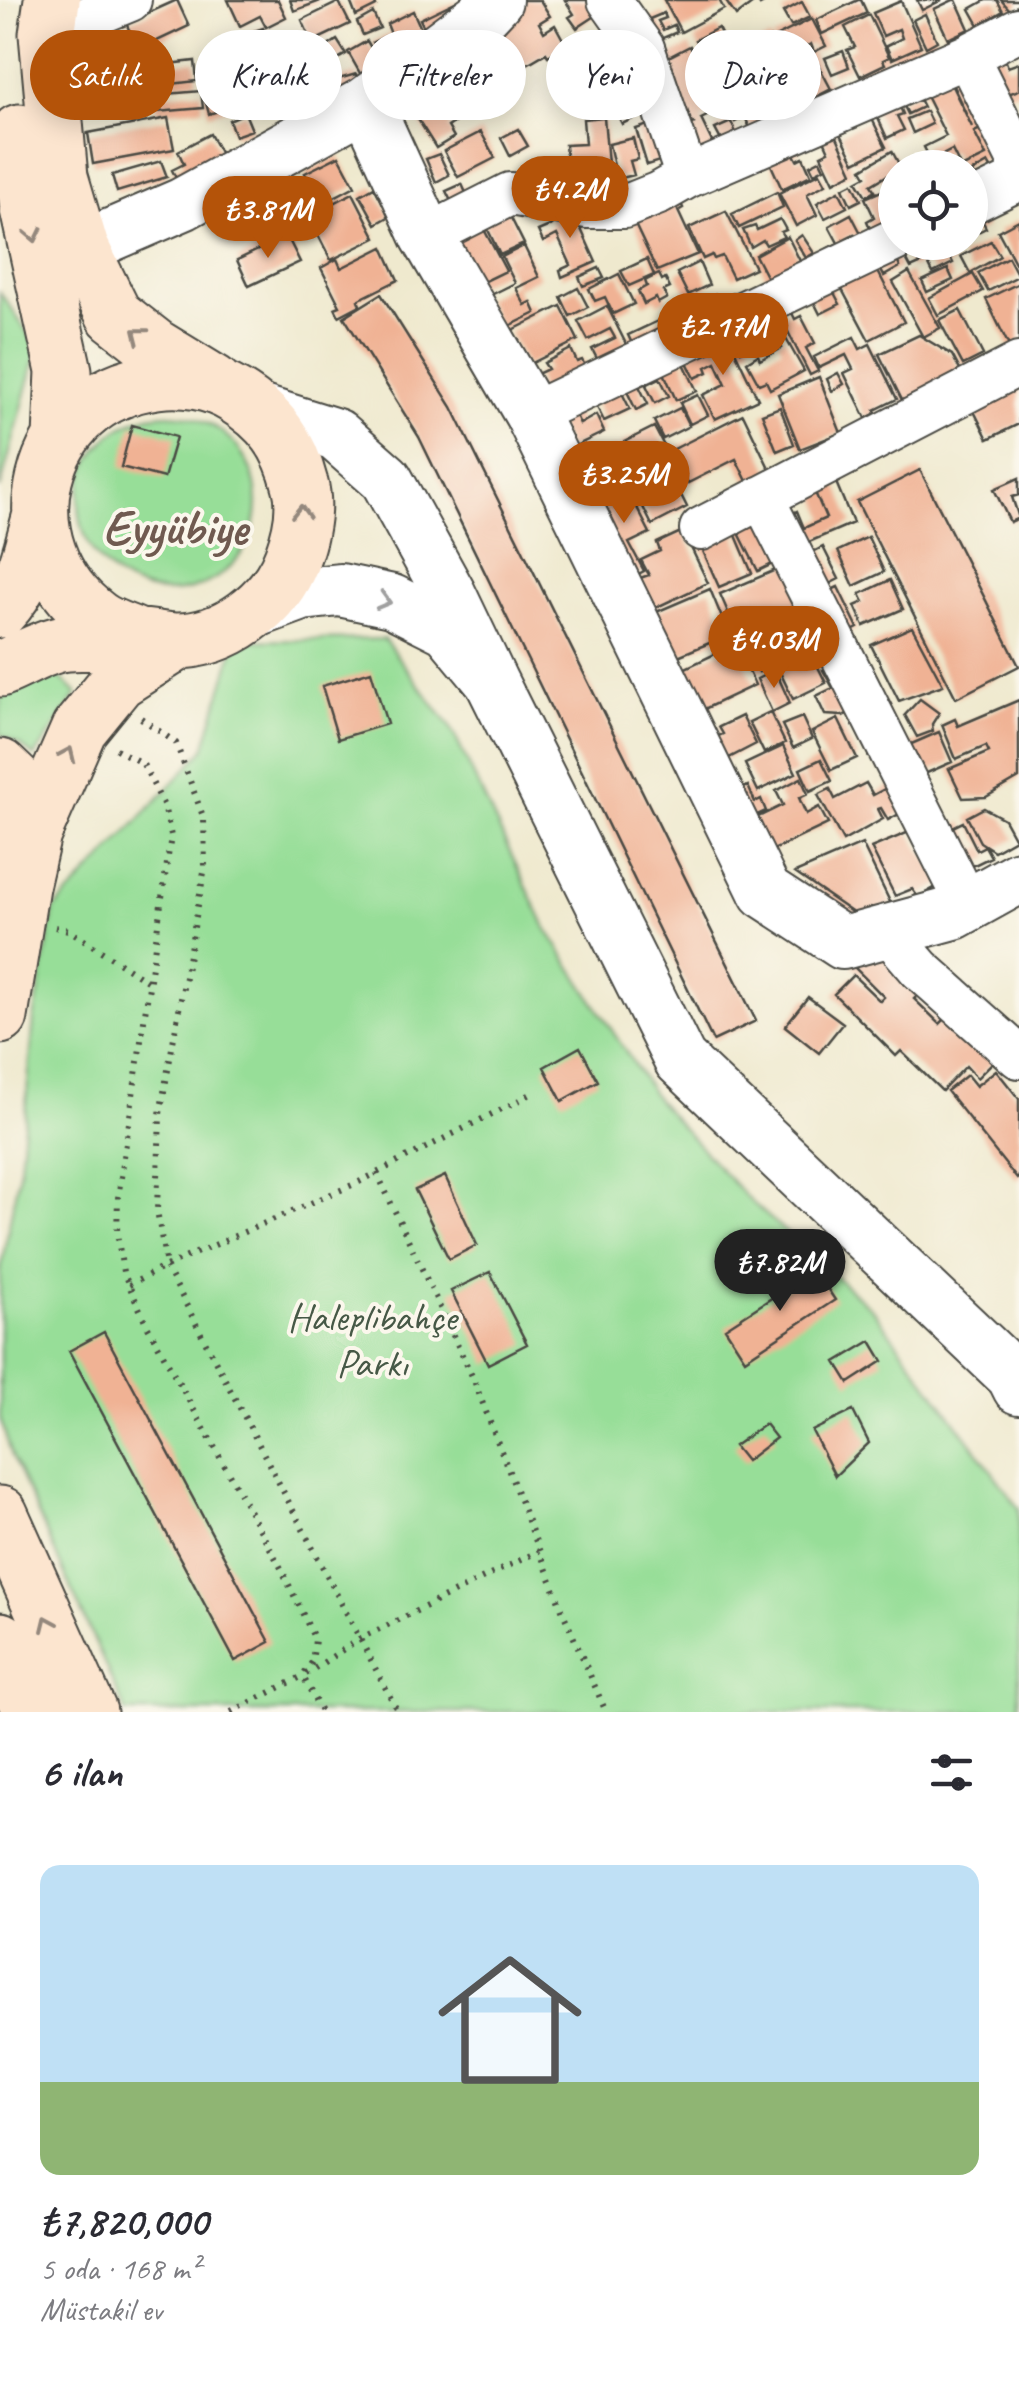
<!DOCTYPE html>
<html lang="tr">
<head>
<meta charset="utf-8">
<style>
  body { margin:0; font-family:Caveat,sans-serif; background:#f2f2f3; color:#2b2b33; height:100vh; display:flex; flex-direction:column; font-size:38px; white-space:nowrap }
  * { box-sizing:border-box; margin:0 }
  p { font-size:32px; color:#7c7c81 }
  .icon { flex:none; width:55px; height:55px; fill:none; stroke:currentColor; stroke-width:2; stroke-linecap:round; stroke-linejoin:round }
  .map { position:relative; height:1712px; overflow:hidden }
  .sheet { display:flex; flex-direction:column; background:#fff; flex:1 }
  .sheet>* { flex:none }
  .guide { position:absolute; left:30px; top:30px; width:960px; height:90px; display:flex; gap:20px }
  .buttons { position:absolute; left:878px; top:150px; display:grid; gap:20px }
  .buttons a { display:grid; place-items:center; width:110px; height:110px; border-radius:50%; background:#fff; box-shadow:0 5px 25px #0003; font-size:50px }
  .price { position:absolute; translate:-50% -85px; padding:0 22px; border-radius:35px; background:#b45309; color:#fff; font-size:32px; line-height:65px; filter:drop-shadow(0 2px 5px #0008) }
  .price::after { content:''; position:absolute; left:50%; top:60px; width:30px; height:22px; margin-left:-15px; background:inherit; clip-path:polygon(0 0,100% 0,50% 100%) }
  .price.active { background:#222; color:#fff }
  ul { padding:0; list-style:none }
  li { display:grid; align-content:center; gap:20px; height:530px; padding:0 40px }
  li span { display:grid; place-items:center; height:310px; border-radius:20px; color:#555 }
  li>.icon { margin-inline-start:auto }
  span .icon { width:180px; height:180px; fill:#fffc; stroke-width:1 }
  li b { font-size:42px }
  h2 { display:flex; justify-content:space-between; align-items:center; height:120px; padding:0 40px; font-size:42px }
  .tag { padding:0 35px; border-radius:45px; background:#fff; box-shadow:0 5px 25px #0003; font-size:35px; line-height:90px }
  .tag.active { background:#b45309; color:#fff }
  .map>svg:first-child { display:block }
  .green { fill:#97de98; stroke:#618462; stroke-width:2.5 }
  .building { fill:#f0b294 }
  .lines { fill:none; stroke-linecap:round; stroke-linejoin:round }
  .minor-casing { stroke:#484843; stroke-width:46 }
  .tertiary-casing { stroke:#484843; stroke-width:56 }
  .secondary-casing { stroke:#484843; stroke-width:59 }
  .path { stroke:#484843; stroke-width:6; stroke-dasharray:2.5 8; stroke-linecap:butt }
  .minor { stroke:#fff; stroke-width:42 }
  .tertiary { stroke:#fff; stroke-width:52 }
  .secondary { stroke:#fce5cf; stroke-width:55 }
  .oneway { stroke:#94887d }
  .oneway2 { stroke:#a0a0a0 }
  .labels { text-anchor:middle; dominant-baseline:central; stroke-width:8; stroke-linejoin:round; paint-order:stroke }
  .park-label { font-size:40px; fill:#465846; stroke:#fbf7ec }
  .district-label { font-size:50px; font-weight:bold; fill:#705a50; stroke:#fbf7ec }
</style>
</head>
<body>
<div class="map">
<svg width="1019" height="1712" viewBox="0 0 1019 1712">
  <rect width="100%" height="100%" fill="#fbf7ec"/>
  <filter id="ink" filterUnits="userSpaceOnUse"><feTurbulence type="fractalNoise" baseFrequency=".01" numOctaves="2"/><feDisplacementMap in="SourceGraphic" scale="20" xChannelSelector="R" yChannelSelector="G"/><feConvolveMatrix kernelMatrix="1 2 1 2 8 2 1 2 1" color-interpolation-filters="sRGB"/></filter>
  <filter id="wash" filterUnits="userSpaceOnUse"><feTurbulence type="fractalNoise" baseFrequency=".0048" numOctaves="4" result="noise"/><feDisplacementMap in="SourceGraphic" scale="40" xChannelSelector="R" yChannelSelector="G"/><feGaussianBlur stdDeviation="2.25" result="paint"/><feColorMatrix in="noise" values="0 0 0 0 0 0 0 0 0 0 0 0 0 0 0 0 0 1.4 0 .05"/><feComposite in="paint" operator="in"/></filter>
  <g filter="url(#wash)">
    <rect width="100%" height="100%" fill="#efe9ce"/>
    <path class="green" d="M0,292l38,56 -38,141z
      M79 503a89 89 0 1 1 178 0a89 89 0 1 1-178 0Z
      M384,639l66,87 96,202 111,172 88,96 129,115 145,197v204h-893l-114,-256 -12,-38v-146l20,-105 14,-148 20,-110 48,-49 102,-111 32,-108z
      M52,669l25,25 -42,63 -15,-12 -20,-11v-42z"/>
    <g id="blocks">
      <path class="building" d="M177,0l12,26 -51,24 -12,-27z
        M228,0h50l8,17 -20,10 -6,-11 -20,10z
        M290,0h33l-29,11z
        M353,0h21l2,6 -20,10 -6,-15z
        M459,0l-30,38 -9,-19z
        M517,0h23l10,16 -11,7 5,9 11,-7 11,20 -18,11 -2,-3 -24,14 -31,-51z
        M565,0h31l7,11 -26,17 -8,-11 5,-3z
        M664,0h55l5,9 -43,23z
        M725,0h44l-9,5 -3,-5 -21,16z
        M858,0h3l6,13 -45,21 -6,-14z
        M917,0h25l-20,10z
        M953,0h3l13,29 -21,10 -14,-30z
        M986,0h11l6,11 -24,14 -9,-16z
        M1001,0h18v4l-8,7z
        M901,1l20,45 -29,13 -6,-13 16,-8 -3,-9 -16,7 -10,-23z
        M339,2l11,22 -38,18 -10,-22z
        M802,2l8,15 -19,9 -8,-14z
        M413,11l13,29 -44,20 -9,-18 18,-8 -4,-10z
        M373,13l7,15 -17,7 -6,-13z
        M664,13l2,5 -8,3 5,9 11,-5 3,7 -28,12 -9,-21z
        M925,14l12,27 -11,6 -13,-27z
        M869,15l20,42 -6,3 2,4 -25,12 -13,-26 8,-3 -10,-20z
        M812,19l14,27 -12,6 -3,-8 -28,14 -10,-20z
        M263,28l7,19 6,-1 6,25 -27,7 -7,-25 -13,5 -6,-19z
        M718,28l8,16 9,-4 8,17 -16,9 -11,-23 -15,8 -6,-11z
        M493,30l29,50 -50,30 -30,-50z
        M609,31l25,20 -24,13 -7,-13 -6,5 -10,-19 8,-4 2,4z
        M770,38l13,26 -23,12 -13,-27z
        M337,40l9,14 -15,9 -9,-13z
        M367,41l18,30 -20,11 -17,-30z
        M1000,45l8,22 11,-4v27l-27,10 -17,-46z
        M690,46l31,63 -20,10 14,29 -25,13 -14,-28 19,-10 -14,5 -26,-64z
        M810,49l21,40 -25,13 -20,-40z
        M843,51l6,16 -17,7 -7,-16z
        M605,57l4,9 9,-4 6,14 -16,7 -10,-23z
        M232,60l8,20 -10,5 -3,-8 -17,7 -5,-14z
        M195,61l2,20 -52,6 -2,-20z
        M746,61l8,16 -6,3 9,16 3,-2 11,23 -21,11 -5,-11 -10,5 -12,-23 10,-4 -4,-8 -7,4 -7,-15z
        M433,62l33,53 -18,12 6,10 -18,11 -34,-54z
        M966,68l27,55 -19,9 12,24 -25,12 -9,-18 -21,11 -7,-14 22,-11 -24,-48 25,-12 25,51 -23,-50z
        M356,74l4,14 -21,7 -4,-15z
        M777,74l18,33 -20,11 -18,-33z
        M293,75l12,28 -19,9 -14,-28z
        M133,81l4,21 -25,5 -2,-9 -31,5 -2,-13z
        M236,87l6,17 -33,10 -5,-18z
        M623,89l2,14 -21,4 -3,-13z
        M201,91l2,17 -46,4 -2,-17z
        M916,93l7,14 -15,7 -7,-14z
        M898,102l5,12 -6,2 7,14 -17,8 -15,-33z
        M638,104l5,10 -21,10 -5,-10z
        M926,111l6,13 -19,9 -6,-14z
        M245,113l7,17 -17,6 -6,-16z
        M604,117l4,47 -41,3 -2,-22 20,-1 -2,-25z
        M168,118l6,31 -81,15 -5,-31z
        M872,119l14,28 -31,15 -14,-28z
        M657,122l12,36 -22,7 -11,-36z
        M731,122l7,15 -15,7 -8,-15z
        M833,128l20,44 -19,10 -13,-27 8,-4 -8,-18z
        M518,129l10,17 -18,10 -9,-18z
        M481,132l14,26 -37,19 -14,-26z
        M210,134l14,26 -45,24 -7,-14 12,-6 -6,-13z
        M792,134l8,18 -6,2 3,6 6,-3 8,18 -29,14 -16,-35z
        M633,138l5,21 -8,2 4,14 -17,4 -8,-35z
        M892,151l9,17h-6v12l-5,3 -4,-7 -15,9 4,6 -9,5 -9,-15 9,-5 -4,-7z
        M439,154l10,21 -13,7 -10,-23z
        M339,156l16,30 -34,18 -16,-31z
        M820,160l4,8 -10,5 -4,-8z
        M161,161l6,16 -50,15 -5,-17z
        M988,163l9,16 -17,9 -8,-16z
        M608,171l1,19h-19v-6l-27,1 -1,-11z
        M820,173l6,11 -19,10 10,21 -21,11 -17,-33z
        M307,182l14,28 32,-17 23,45 -45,22 -37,-72z
        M853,183l8,17 -10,5 -8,-17z
        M462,184l7,16 -15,7 -8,-16z
        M893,186l2,4v42l-21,6 -7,-17 7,-4 -9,-19z
        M374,187l16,29 -14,8 -16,-29z
        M839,191l8,16 -22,11 -8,-15z
        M777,192l6,15 -44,21 -7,-14z
        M677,194l6,14 -5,3 20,43 -41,17 -26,-55z
        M298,201l12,24 -20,11 -13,-24z
        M504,204l20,40 -24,11 -19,-40z
        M571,207l25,55 -34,15 -2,-7 11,-5 -14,-30 -14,7 -5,-11 14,-6 -3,-7z
        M977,209l9,19 -16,8v-24z
        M726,211l29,57 -22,10 -11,-22 -8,3 -2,-4 -9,4 -14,-31z
        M851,214l14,27 -6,3 -5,-10 -10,5 5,9 -17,8 -4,-8 10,-5 -9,-17z
        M780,219l6,11 -5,2 3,5 -18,8 -3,-5 -12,7 -8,-17 12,-4 2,4z
        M479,220l27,51 -29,14 -27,-50z
        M1019,220v50l-21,-39z
        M802,235l12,18 -8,5 -11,-18z
        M287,236l13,26 -51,24 -12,-26z
        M788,237l14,28 -33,17 -14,-27z
        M991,241l9,15 -30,17 -9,-17z
        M924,242h18l11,21 -20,10 -14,-28z
        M914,245l8,18 -11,5 -9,-17z
        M524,246l15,31 -23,11 9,17 6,-3 5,11 -35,17 -16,-32 30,-15 -13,-26z
        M383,247l15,33 -40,20 2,5 -21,11 -4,-8 5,-2 -19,-38 16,-9 4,9z
        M892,251l8,16 -16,9 -9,-17z
        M1008,257l10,19 -30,15 -10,-18z
        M647,259l7,16 -25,11 -8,-15z
        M699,262l10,23 -21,10 -11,-22z
        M873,262l31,60 -35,18 -32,-60z
        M599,268l5,10 -21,8 -4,-9z
        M948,269l5,11 -26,12 -5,-11z
        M909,272l31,56 -17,9 -30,-55z
        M619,274l15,30 -21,10 -8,-17 -10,4 -6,-12z
        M659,274l3,6 3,-2 5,10 -7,3 4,7 -9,5 -2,-5 -12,6 -6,-13 9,-5 -2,-5z
        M973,274l10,17 -45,24 -9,-17z
        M1019,283v62l-8,5 -25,-51z
        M830,285l10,19 -20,10 -10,-20z
        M578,288l10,19 -18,9 -9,-19z
        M381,294l71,113 304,614 -43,20 -294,-604 -75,-120z
        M715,294l8,17 -87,41 -8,-17z
        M561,306l17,34 -52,26 -17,-34z
        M607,306l26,52 -29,14 -12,-23 23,-11 -5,-9 -22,11 -10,-19z
        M770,308l9,20 -30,14 2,4 -10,5 -6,-13z
        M960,310l23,45 -20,10 -24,-45z
        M791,311l4,8 6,-3 14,27 -9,5 12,23 -8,4 -30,-59z
        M713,334l9,18 11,-5 25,52 -43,20 -12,-24 23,-11 -10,-22 -10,5 2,5 -13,6 -9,-18z
        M919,335l33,20 11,21 -59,28 -25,-50z
        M785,337l19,34 -34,18 -4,-8 -7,3 -12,-22 11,-7 2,5 22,-12 -4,-7z
        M854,337l6,12 10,-5 27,55 -22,11 1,3 -10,5 -22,-45 9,-4 -7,-14 -27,13 -5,-11z
        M571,349l6,13 5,-2 7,13 -47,28 -5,-27 11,-5 -4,-6z
        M681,357l16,34 -21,9 -15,-34z
        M838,373l6,11 -12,7 -5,-12z
        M640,375l4,9 -5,2 9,18 -12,6 -13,-27z
        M819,377l22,56 -41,16 -22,-55z
        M660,378l9,18 -14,7 -9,-18z
        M1019,386v38l-31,15 -15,-30z
        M619,387l11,22 -26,12 -11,-22z
        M698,395l10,20 -18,9 -10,-21z
        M780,407l14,37 -17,7 -15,-37z
        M680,408l9,18 -26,13 -9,-18z
        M574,411l6,13 16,-9 8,17 -35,17 -14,-29z
        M743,414l28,58 -23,11 -12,-24 -48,24 -16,-33z
        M132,425l44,12 -12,41 -43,-11z
        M654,427l11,21 -34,18 -11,-22z
        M615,447l12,22 -36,19 -12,-22z
        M662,457l25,50 -35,18 -25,-50z
        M920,470l99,196 -63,32 -99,-196z
        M1019,478v17l-7,2 7,21 -9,4 -16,-33z
        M835,480l18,43 -58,25 -13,-30 15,-7 7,17 22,-10 -12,-28z
        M625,484l25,49 -21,10 15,28 -15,8 -31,-81z
        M764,513l21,45 -27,13 -22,-44z
        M732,526l20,47 -33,14 -21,-47z
        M683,531l25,52 -53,25 -15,-30 9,-3 -8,-15 19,-9 -3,-8z
        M868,537l16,35 -30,14 -16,-35z
        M823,547l16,32 -22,11 -4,-38z
        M792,563l18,41 -72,31 -18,-41z
        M890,580l13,29 -39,17 -9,-20 9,-4 -4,-8z
        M838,587l20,41 -22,11 -20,-42z
        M710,589l19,46 -56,23 -19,-45z
        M814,609l23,48 -15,7 -7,-16 -12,5 -15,-32z
        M912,627l31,58 -44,16 -28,-56z
        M774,635l11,25 -26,12 -12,-24z
        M736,644l19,41 -57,27 -19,-41z
        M812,655l14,28 -33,16 -14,-29z
        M840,662l22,45 -19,9 -18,-1 -9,-19 17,-8 -10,-18z
        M775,670l15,33 -18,9 -15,-33z
        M371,671l16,53 -49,15 -16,-53z
        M920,699l19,14 -7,11 1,7 -16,6 -12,-22z
        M1019,700v78l-33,19 -23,1 -14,-29 40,-17 -3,-6 -30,13 -14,-34 13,-6 3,7z
        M770,712l15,31 -21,10 -15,-31z
        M742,716l14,28 -31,16 -11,-22 9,-4 -4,-7z
        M802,717l10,22 -19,9 -11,-23z
        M838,719l19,39 -26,12 -19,-38z
        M939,732l13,30 -39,17 -13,-30z
        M783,746l13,27 -38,18 -13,-27z
        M821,759l11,22 -22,10 -10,-22z
        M801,778l7,16 -9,4 7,16 13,-7 9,17 -63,30 -15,-33 33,-16 -7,-14z
        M866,783l7,12 23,-12 14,25 -22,12 -7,-12 -3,1 5,10 -40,22 -25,-46 12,-6 5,10z
        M748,786l7,16 6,-3 5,12 -24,11 -12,-28z
        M984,808l20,11 11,20 -21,12 -14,-9 -13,-25z
        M963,822l14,28 8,-4 6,11 -29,14 -20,-39z
        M909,832l34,51 -25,14 -6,-8 -17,7 -24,-48z
        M862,844l30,62 -29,14 -68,-47z
        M879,937l41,56 -6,6 26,25 9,-9 46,45 -18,18 -11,-12 -24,25 -41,-40 -5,5 -62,-62 19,-19 27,26 4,-4 -32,-32z
        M808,997l35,26 -24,30 -34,-27z
        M580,1047l18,34 -36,20 -18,-34z
        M996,1070l23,29v78l-2,2 -70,-88 20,-16 9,11z
        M445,1176l32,69 -28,14 -34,-69z
        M815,1270l20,30 -90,59 -20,-31z
        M490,1272l37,72 -39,20 -37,-73z
        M104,1332l166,310 -35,19 -166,-310z
        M871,1341l12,20 -34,22 -13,-21z
        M853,1411l16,32 -34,33 -23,-45z
        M765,1424l11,14 -30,23 -12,-15z"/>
    </g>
  </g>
  <g filter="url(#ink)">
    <use href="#blocks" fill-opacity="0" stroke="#484843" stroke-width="2.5"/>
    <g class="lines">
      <defs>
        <path id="minor" d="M609,0l34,48 44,129
          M47,34l83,-34
          M967,56l52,105
          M970,203l49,-24
          M427,236l83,-42 77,13h37l35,-14 28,-16 280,-121 52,-27
          M531,414l364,-174
          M762,497l206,408
          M701,529l318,-165
          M889,933l31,36 99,88"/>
        <path id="tertiary" d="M366,103l61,133 104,178 234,478 78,51 111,-30 65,-36
          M81,248l102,-44 183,-101 114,-86 16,-17
          M256,611l46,-17 38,-4 52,11 56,28 43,52 -42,-88 -63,-114 -50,-44 -77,-24
          M491,681l189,379 333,316 6,12"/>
        <path id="secondary" d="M52,0l-5,34 13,143 21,71 33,67 41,32 59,36
          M19,132l9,77 36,162 -3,67
          M0,610c25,-25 31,-59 40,-92
          M0,669c18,-7 37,-19 56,-24 11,-3 25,-2 37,-3 15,-2 31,-5 45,-5 13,0 25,4 38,4 50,0 99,-37 116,-83 8,-22 15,-50 8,-74 -10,-40 -29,-66 -65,-88 -23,-14 -52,-19 -79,-15 -122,16 -156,164 -59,237 12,9 28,13 41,19
          M0,767l22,21 2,26 -2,39
          M0,1016l21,-130 12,-52 46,-105 39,-48 62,-40
          M0,1514l89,198
          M0,1640l31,72"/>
      </defs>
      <use href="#minor" class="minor-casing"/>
      <use href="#tertiary" class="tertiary-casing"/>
      <use href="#secondary" class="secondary-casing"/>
      <path class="path" d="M141,718l35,25 28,76 1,48 -45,247 -3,96 9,56 232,446
        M116,749l27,15 21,42 7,30 -53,362 -1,35 6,39 23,51 135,245 34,72 -3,22 -9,14 18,36
        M55,927l14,3 81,53
        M377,1173l96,205 92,239 41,95
        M129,1285l37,-19 193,-84 176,-90
        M231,1712l72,-36 56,-37 180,-88"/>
      <use href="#minor" class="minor"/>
      <use href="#tertiary" class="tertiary"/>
      <use href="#secondary" class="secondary"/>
    </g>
    <defs><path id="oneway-chevron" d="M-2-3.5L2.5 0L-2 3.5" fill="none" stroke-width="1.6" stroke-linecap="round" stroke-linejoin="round" transform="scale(2.5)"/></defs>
    <g class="oneway">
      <use href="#oneway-chevron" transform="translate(34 235) rotate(78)"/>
      <use href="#oneway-chevron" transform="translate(139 334) rotate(-142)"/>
      <use href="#oneway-chevron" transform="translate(301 512) rotate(-89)"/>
      <use href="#oneway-chevron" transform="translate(68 754) rotate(-66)"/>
      <use href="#oneway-chevron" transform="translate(48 1623) rotate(-114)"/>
    </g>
    <use class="oneway2" href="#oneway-chevron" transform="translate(384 601) rotate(16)"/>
  </g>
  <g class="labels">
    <g class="park-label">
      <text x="372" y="1317">Haleplibahçe<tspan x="372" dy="46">Parkı</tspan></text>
    </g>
    <g class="district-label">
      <text x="175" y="527">Eyyübiye</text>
    </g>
  </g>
</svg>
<div class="buttons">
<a><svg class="icon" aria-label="locate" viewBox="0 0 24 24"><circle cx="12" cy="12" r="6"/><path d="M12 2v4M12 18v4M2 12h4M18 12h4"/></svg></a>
</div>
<b class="price" style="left:570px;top:241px">₺4.2M</b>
<b class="price" style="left:268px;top:261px">₺3.81M</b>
<b class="price" style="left:723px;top:378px">₺2.17M</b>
<b class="price" style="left:624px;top:526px">₺3.25M</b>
<b class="price" style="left:774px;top:691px">₺4.03M</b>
<b class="price active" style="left:780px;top:1314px">₺7.82M</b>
<div class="guide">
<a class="tag active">Satılık</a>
<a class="tag">Kiralık</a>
<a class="tag">Filtreler</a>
<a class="tag">Yeni</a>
<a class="tag">Daire</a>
</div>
</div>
<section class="sheet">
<h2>6 ilan<svg class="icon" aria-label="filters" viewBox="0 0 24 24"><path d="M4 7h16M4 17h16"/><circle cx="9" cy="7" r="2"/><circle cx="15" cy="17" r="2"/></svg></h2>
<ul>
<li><span style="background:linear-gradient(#bfe0f5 70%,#8fb573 0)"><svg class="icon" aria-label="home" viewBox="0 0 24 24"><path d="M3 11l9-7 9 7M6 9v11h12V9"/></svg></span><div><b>₺7,820,000</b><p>5 oda · 168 m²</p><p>Müstakil ev</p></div></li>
</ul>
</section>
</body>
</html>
